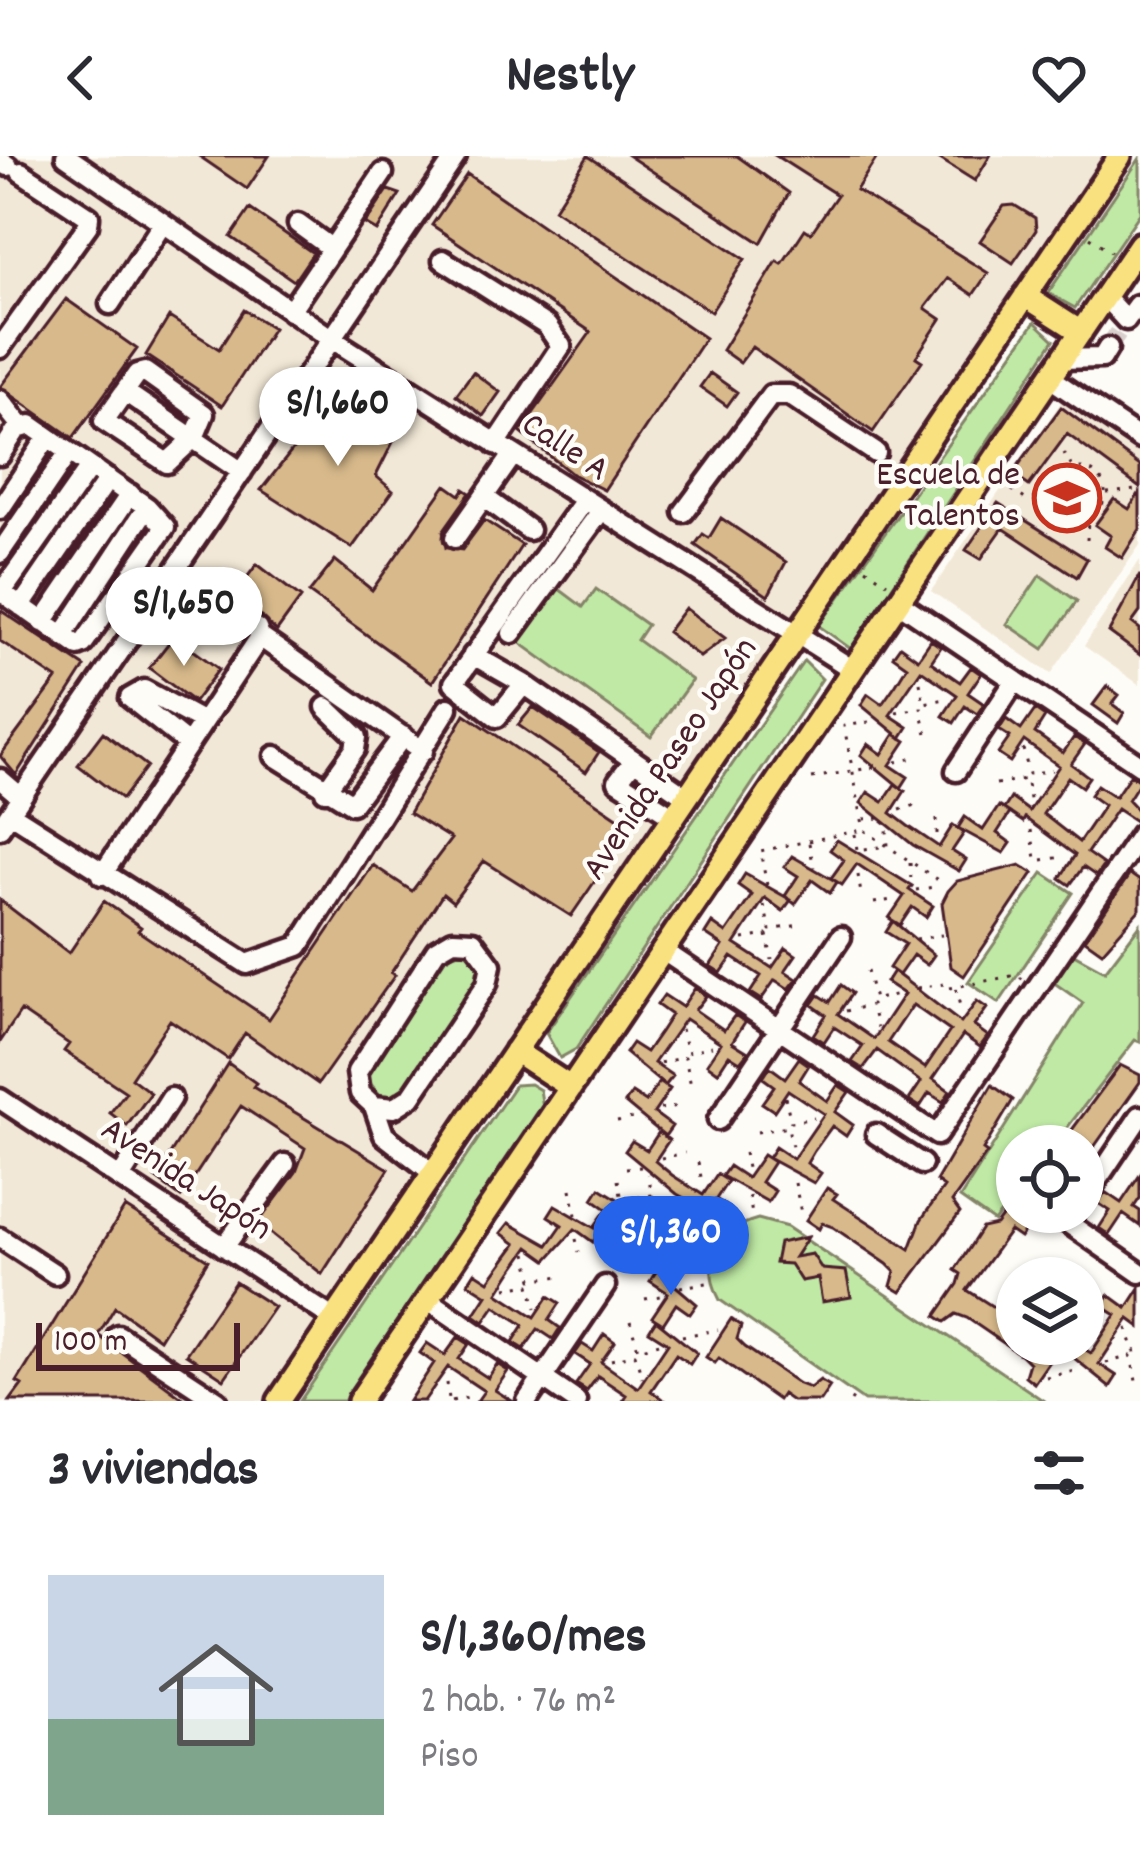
<!DOCTYPE html>
<html lang="es">
<head>
<meta charset="utf-8">
<style>
  body { margin:0; font-family:Dekko,sans-serif; background:#f2f2f3; color:#2b2b33; height:100vh; display:flex; flex-direction:column; font-size:45px; white-space:nowrap }
  * { box-sizing:border-box; margin:0 }
  p { font-size:39px; color:#7c7c81 }
  .icon { flex:none; width:66px; height:66px; fill:none; stroke:currentColor; stroke-width:2; stroke-linecap:round; stroke-linejoin:round }
  .map { position:relative; height:1245px; overflow:hidden }
  .panel { display:flex; flex-direction:column; background:#fff; flex:1 }
  .panel>* { flex:none }
  .controls { position:absolute; left:996px; top:969px; display:grid; gap:24px }
  .controls a { display:grid; place-items:center; width:108px; height:108px; border-radius:50%; background:#fff; box-shadow:0 3px 9px #0004; font-size:60px }
  .scale { position:absolute; left:36px; bottom:30px; width:204px; box-sizing:border-box; padding-left:12px; border:6px solid #4a1f2b; border-top:0; font-size:33px; line-height:42px; white-space:nowrap; color:#4a1f2b; -webkit-text-stroke:9px #fdfcf7; paint-order:stroke }
  .price { position:absolute; translate:-50% -102px; padding:0 27px; border-radius:42px; background:#fff; color:#222; font-size:39px; line-height:78px; filter:drop-shadow(0 3px 6px #0008) }
  .price::after { content:''; position:absolute; left:50%; top:72px; width:36px; height:27px; margin-left:-18px; background:inherit; clip-path:polygon(0 0,100% 0,50% 100%) }
  .price.active { background:#2563eb; color:#fff }
  ul { padding:0; list-style:none }
  li { display:flex; align-items:center; gap:36px; height:300px; padding:0 48px }
  li span { display:grid; place-items:center; flex:none; width:336px; height:240px; border-radius:0px; color:#555 }
  li>.icon { margin-inline-start:auto }
  span .icon { width:144px; height:144px; fill:#fffc; stroke-width:1 }
  li b { font-size:51px }
  h2 { display:flex; justify-content:space-between; align-items:center; height:144px; padding:0 48px; font-size:51px }
  header { display:flex; justify-content:space-between; align-items:center; height:156px; padding:0 48px; background:#fff; font-size:54px; font-weight:700 }
  .map>svg:first-child { display:block }
  .built { fill:#f2e8d7 }
  .green { fill:#bfe9a5; stroke:#848468; stroke-width:3 }
  .building { fill:#d7b98b; stroke:#4a1f2b; stroke-width:3; fill-rule:evenodd }
  .lines { fill:none; stroke-linecap:round; stroke-linejoin:round }
  .minor-tunnel { stroke:#d9d0ce; stroke-width:18; stroke-dasharray:18 9; stroke-linecap:butt }
  .minor-casing { stroke:#4a1f2b; stroke-width:27 }
  .major-casing { stroke:#4a1f2b; stroke-width:30 }
  .path { stroke:#4a1f2b; stroke-width:3; stroke-dasharray:3 9; stroke-linecap:butt }
  .minor { stroke:#fdfcf7; stroke-width:18 }
  .major { stroke:#fae180; stroke-width:21 }
  .labels { text-anchor:middle; dominant-baseline:central; stroke-width:9; stroke-linejoin:round; paint-order:stroke }
  .street-label { font-size:36px; fill:#4a1f2b; stroke:#fdfcf7 }
  .poi-label { font-size:36px; fill:#4a1f2b; stroke:#fdfcf7; text-anchor:end }
</style>
</head>
<body>
<header><svg class="icon" aria-label="back" viewBox="0 0 24 24"><path d="M15 5l-7 7 7 7"/></svg>Nestly<svg class="icon" aria-label="heart" viewBox="0 0 24 24"><path d="M12 20l-8-8c-3-5 5-10 8-4 3-6 11-1 8 4z"/></svg></header>
<div class="map">
<svg width="1140" height="1245" viewBox="0 0 1140 1245">
  <rect width="100%" height="100%" fill="#fdfcf7"/>
  <filter id="ink" filterUnits="userSpaceOnUse"><feTurbulence type="fractalNoise" baseFrequency=".00833" numOctaves="2"/><feDisplacementMap in="SourceGraphic" scale="24" xChannelSelector="R" yChannelSelector="G"/><feConvolveMatrix kernelMatrix="1 2 1 2 8 2 1 2 1" color-interpolation-filters="sRGB"/></filter>
  <g filter="url(#ink)">
    <path class="built" d="M0,0h1104l-835,1245h-269z
      M1064,242l76,53v94l-89,129 -120,-83z
      M1140,404v125l-56,-39z"/>
    <path class="green" d="M1140,2v55l-65,95 -27,-15z
      M1035,166l19,18 -203,309 -32,-23z
      M1040,419l37,26 -33,48 -37,-25z
      M555,430l28,21 13,-18 51,36 -10,15 55,40 -41,57 -135,-97z
      M804,505l18,18 -246,370 -16,9 -14,-25z
      M1043,717l30,20 -74,110 -31,-21z
      M1140,769v117l-5,-2 -82,106h-36v46l-23,30 -34,-24 123,-195 -33,-23 20,-28 35,19z
      M462,795l15,8 4,20 -82,115 -15,5 -16,-18 3,-12 76,-113z
      M530,928l10,6 3,17 -199,294h-44l215,-316z
      M758,1063l29,8 257,174h-180l-144,-101c-20,-38 -2,-70 38,-81z"/>
    <path class="building" d="M199,0h70l-22,33z
      M588,0l157,103 -34,53 -157,-103z
      M629,0h108l52,37 -28,50z
      M776,0h102l-22,34 132,83 -15,22 -25,-17 -23,30 16,11 -25,38 6,4 -49,71 -121,-85 -12,16 -18,-13 55,-89 5,3 23,-35 6,4 26,-38z
      M935,0h55l-15,25z
      M467,18l238,164 -101,152 -32,-16 -52,-42 71,-100 -159,-107z
      M388,34l12,4 -23,37 -12,-7z
      M1014,49l21,13 1,12 -23,33 -33,-22 24,-35z
      M250,53l63,44 -19,28 -63,-44z
      M66,143l71,50 -64,89 -73,-51z
      M244,154l29,18 -51,78 -76,-51 23,-38 50,32z
      M473,216l27,20 -17,24 -27,-21z
      M710,217l27,19 -10,14 -27,-19z
      M343,230l57,42 -24,48 17,15 -41,57 -91,-58z
      M1061,251l79,59v22l-73,-54 -38,52 -17,-12z
      M446,329l14,10 4,-6 6,4 -27,38 3,17 16,2 22,-30 38,25 -90,137 -123,-89 26,-33 37,30z
      M1140,336v37l-18,29 -17,-11 6,-11 -16,-11 19,-26 15,10z
      M998,347l89,56 -10,18 -74,-49 -22,31 -15,-9z
      M721,362l65,44 -18,34 -73,-51 8,-11 6,4z
      M257,408l44,34 -24,33 -44,-35z
      M1140,419v37l-8,11 8,6v26l-31,-23z
      M685,452l40,30 -25,19 -33,-25z
      M0,454l85,57 -69,108 -16,-19 57,-77 -57,-38z
      M174,480l45,33 -25,33 -45,-34z
      M931,484l10,7 -10,15 29,20 11,-15 10,7 -13,19 16,11 -7,10 -12,-8 -11,17 -11,-7 14,-21 -36,-25 -31,45 18,12 -7,11 -40,-33 7,-11 14,10 14,-20 11,-18 -14,-10 7,-10 18,13z
      M1107,530l12,9 -7,9 12,9 -6,10 -25,-18z
      M533,551l66,45 -13,20 -68,-47z
      M1035,554l10,7 -10,16 28,20 11,-16 11,7 -14,20 18,13 -7,10 -14,-10 -25,37 36,28 25,-37 -14,-10 7,-10 18,12 15,-22 10,6 -12,19 12,13 -5,8 -18,-12 -30,44 17,12 -8,11 -13,-9 -13,18 -10,-7 15,-23 -50,-37 -2,4 -19,-13 7,-11 18,13 30,-45 -35,-25 -14,21 -12,-8 12,-17 -11,-7 7,-11 15,11z
      M465,558l167,113 -61,89 -87,-55 -31,41 -10,-8 -52,79 4,2 -77,109 -73,-51 -17,26 -58,-39 -39,58 20,15 -24,33 -17,-13 16,-21 -62,-41 5,-7 -48,-33 -21,31v-142l69,53 35,-52 37,26 -3,4 131,88 104,-154 39,26 39,-52 -42,-26z
      M103,576l44,34 -25,33 -44,-34z
      M895,578l11,7 -16,24 18,12 -7,11 -40,-33 7,-11 14,10z
      M895,628l10,7 -14,22 17,13 31,21 14,-22 11,8 -12,18 14,9 -7,11 -46,-26 -52,-42 7,-11 15,10z
      M999,650l11,7 -13,20 14,10 -7,10 -46,-25 7,-11 18,13z
      M837,684l75,46 -3,4 24,16 -7,11 -14,-10 -12,18 -11,-7 15,-22 -47,-32 -15,21 -11,-7 13,-18 -14,-10z
      M792,700l45,26 -7,11 -18,-13 -17,24 -10,-8 13,-20 -14,-9z
      M1020,709l13,8 -69,103 -13,-9 -9,-64 6,-12 9,-10z
      M745,718l46,26 -8,11 -18,-13 -30,46 37,24 14,-20 10,7 -11,16 12,8 -8,10 -14,-9 -14,20 -11,-7 11,-17 -29,-19 -11,16 -11,-7 13,-20 -18,-12 7,-11 14,10 26,-38 -14,-10z
      M1130,718l10,7v28l-38,43 -17,-12z
      M893,765l41,34 -7,10 -14,-10 -14,20 -10,-7 16,-24 -19,-12z
      M893,815l68,52 16,-22 10,7 -13,18 14,10 -8,11 -17,-12 -30,44 17,12 -7,11 -14,-9 -9,14 -11,-7 12,-18 -44,-32 -14,19 -11,-7 11,-16 -29,-19 -10,15 -11,-7 13,-20 -14,-10 7,-10 11,7 11,-17 11,8 -14,21 36,25 30,-45 -18,-12zM913,849l37,26 -25,37 -37,-26z
      M695,832l11,8 -11,14 29,20 11,-15 10,7 -13,20 16,10 -8,10 -11,-7 -11,17 -11,-8 14,-21 -36,-24 -31,44 19,13 -8,10 -40,-33 7,-10 14,9 14,-20 11,-17 -14,-10 7,-10 18,12z
      M799,902l10,7 -10,16 28,20 11,-16 11,7 -14,20 18,13 -7,11 -14,-10 -18,25 -7,12 14,10 -7,10 -46,-25 7,-11 18,12 31,-45 -36,-24 -14,21 -12,-8 12,-17 -11,-8 7,-11 15,11z
      M228,907l28,20 -3,4 136,82 -67,105 -64,-51 38,-51 9,-24 -64,-42 -60,91 -26,-19z
      M1120,909l20,10v7l-46,65 -11,9v-10h-23z
      M659,926l11,7 -16,24 18,13 -7,10 -40,-33 7,-10 14,9z
      M992,929l21,15 -30,50 4,3 -35,49 8,11 -59,79 -10,-6 4,-14 -8,-8 -54,-37 -11,-4 -3,6 -13,-9 21,-32 10,6 -4,5 77,50 11,-29 23,-33 -8,-6z
      M659,976l10,8 -14,21 17,14 31,20 14,-21 11,7 -12,18 14,10 -7,10 -46,-25 -52,-43 7,-10 15,9z
      M763,999l11,7 -13,20 14,9 -7,11 -46,-26 7,-10 18,12z
      M1140,1019v23l-6,9 6,4v15l-17,-12 -14,21 -10,-7 11,-17 -12,-8 7,-11 16,11z
      M600,1032l75,47 -3,4 25,16 -7,11 -15,-10 -12,18 -11,-7 15,-22 -47,-32 -15,21 -11,-7 13,-18 -14,-10z
      M1012,1048l5,8h22l-19,26 -10,-7 -43,59 50,32v22h44l-27,39 -9,-7 4,-13 -8,-8 -54,-37 -11,-4 -11,8 -9,-6 22,-32 3,-10 -6,-4 27,-42 14,-3z
      M555,1049l45,26 -7,11 -18,-13 -28,31 -18,-13 -17,24 -14,22 37,24 14,-21 11,7 -11,17 11,8 -7,11 -15,-10 -14,20 -11,-7 11,-17 -29,-19 -11,16 -10,-7 13,-20 -19,-12 7,-11 14,9 27,-37 -15,-11 8,-10 39,22 14,-20 -14,-9z
      M125,1051l83,53 -49,79 -44,-32 -17,28 89,66h-177l12,-16 -5,-3z
      M808,1081l-13,20 17,-3 10,15 24,2 5,26 -29,5 -4,-24 -17,3 -11,-17 -15,-1 4,-20z
      M657,1114l40,34 -7,10 -14,-10 -13,20 -11,-7 16,-24 -18,-12z
      M235,1126l39,25 -50,72 -38,-25z
      M1140,1132v39l-11,-8 -30,45 18,12 -7,11 -41,-33 7,-10 15,9 25,-38 -14,-9 7,-11 18,13z
      M731,1163l10,7 -4,13 8,8 54,37 11,4 10,-8 10,6 -10,15h-28l-10,-7 -4,6 -59,-42 -4,5 -9,-6z
      M656,1164l41,33 -7,11 -14,-10 -25,37 14,10h-43l4,-6 -28,-19 -11,15 -11,-7 14,-20 -15,-10 7,-10 11,7 11,-17 11,8 -14,20 37,26 30,-45 -19,-12z
      M458,1181l11,7 -10,15 29,19 9,-14 11,7 -13,19 17,11h-35l7,-10 -36,-24 -24,34h-15l25,-38 -14,-10 7,-10 18,12z"/>
    <g class="lines">
      <path class="minor-tunnel" d="M1108,192l18,-28"/>
      <defs>
        <path id="minor" d="M66,0l266,183 520,330
          M0,4l8,6
          M298,68l33,24
          M443,104l104,66 14,20 -65,98
          M1105,141l21,23 11,-15
          M110,148l53,-81
          M290,155l93,-138
          M0,192l88,-123 1,-8 -68,-45
          M1062,203l40,-1 6,-10
          M145,216l59,42 -10,24 -27,25 -63,-42 33,-47z
          M1050,222l90,61
          M125,236l117,80
          M0,244l21,26
          M0,299l17,-26 14,-4 116,82 18,20 -82,117 -5,2 -78,-55
          M484,341l45,33
          M0,353l48,-72
          M684,356l87,-117h18l87,58
          M455,382l58,-83
          M0,397l69,-101
          M2,436l88,-125
          M897,445l243,164
          M21,450l87,-127
          M43,466l87,-128
          M512,477l89,-122
          M63,479l84,-128
          M260,481l163,114
          M473,499l51,29 163,113
          M524,528l-27,33 -43,-34 130,-183
          M188,588l-58,-46 14,-8 59,32
          M275,600l77,48 51,-68
          M634,604l-16,21 56,36
          M956,615l59,-90
          M0,623l21,18
          M325,635l30,-42 2,-12 -31,-30
          M10,657l237,151 52,-18 149,-238
          M0,672l456,-672
          M102,719l158,-238 -3,-8 -83,-57
          M662,794l275,185 203,-300
          M0,943l334,220
          M374,950l20,2 17,-11 76,-113 4,-19 -18,-24 -20,-1 -17,10 -79,122 3,21 14,13 10,29 49,38
          M718,964l123,-183
          M876,978l46,30
          M120,1022l51,-80
          M1083,1045l57,-85
          M1075,1056l-7,11 72,50
          M0,1082l55,36
          M224,1091l61,-83
          M427,1143l149,102
          M118,1179l100,66
          M527,1245l78,-115"/>
        <path id="major" d="M1025,140l56,36
          M515,895l55,36
          M279,1245l841,-1245
          M359,1245l781,-1157"/>
      </defs>
      <use href="#minor" class="minor-casing"/>
      <use href="#major" class="major-casing"/>
      <path class="path" d="M1090,81l21,15
        M1064,297l9,16
        M1057 337a24 24 0 1 1 48 0a24 24 0 1 1-48 0Z
        M1002,327l23,16 32,-3
        M1107,337l28,-3
        M1087,384l1,-22
        M866,412l21,15
        M920,526l4,21 22,-4
        M896,556l25,-4 7,30
        M869,566l-25,4 20,104 75,51
        M1023,593l6,25 23,-4
        M896,606l18,-4
        M812,622l63,-11
        M996,628l30,-5 5,25
        M900,654l22,-7
        M864,663l18,-1
        M1031,674l5,28
        M855,678l2,16 31,-4 -1,-16
        M937,678v-21
        M809,687l5,25
        M1042,704l21,-3
        M910,707l1,19
        M858,719l3,19
        M767,729l-7,-34 102,-21
        M916,734l18,-3
        M874,747l18,-3
        M764,749l6,25 30,-5
        M743,783l24,-4 5,25
        M916,783l26,-4
        M867,815l7,29 24,-6
        M917,832l33,-5
        M950,832l67,-13 7,5
        M956,833l5,22
        M846,855l25,-6 7,23
        M681,873l6,23 25,-6
        M660,907l25,-6 6,29
        M785,941l6,25 23,-4
        M660,953l18,-3
        M617,965l21,-4
        M757,976l31,-5 5,25
        M744,997l3,15
        M661,1002l24,-5
        M698,1006l4,20
        M626,1012l15,-1
        M618,1024l4,20 30,-5 -4,-21
        M795,1027l6,30
        M571,1033l5,26
        M749,1040l3,19
        M621,1069l3,18
        M672,1071v-18l17,-4
        M678,1082l29,-4 -3,-18
        M576,1083l3,13
        M637,1096l15,-3
        M527,1097l6,26 30,-3
        M680,1131l27,-4
        M506,1132l24,-4 6,24
        M645,1143l15,-3
        M630,1165l8,28 25,-7
        M1127,1172l7,23 6,-1
        M682,1180l36,-6
        M611,1204l24,-6 7,23
        M1106,1207l25,-7 6,30
        M1046,1221l29,-6
        M447,1227l2,16
        M452,1245l20,-5
        M851,1245l2,-3"/>
      <use href="#minor" class="minor"/>
      <use href="#major" class="major"/>
    </g>
  </g>
  <defs>
    <symbol id="university-ring" viewBox="-11 -11 22 22"><circle r="9.5" fill="#fdfcf7" stroke="#c8321e" stroke-width="1.5"/><path d="M0-5L7-2L0 1L-7-2ZM-4 1L0 2.5L4 1V4Q0 6-4 4Z" fill="#c8321e"/></symbol>
  </defs>
  <g fill-rule="evenodd">
    <use href="#university-ring" x="1029" y="304" width="76" height="76"/>
  </g>
  <g class="labels">
    <g class="street-label">
      <text transform="translate(564 293) rotate(33)">Calle A</text>
      <text transform="translate(672 604) rotate(-56)">Avenida Paseo Japón</text>
      <text transform="translate(185 1025) rotate(33)">Avenida Japón</text>
    </g>
    <g class="poi-label">
      <text x="1020" y="321">Escuela de<tspan x="1020" dy="41">Talentos</tspan></text>
    </g>
  </g>
</svg>
<div class="controls">
<a><svg class="icon" aria-label="locate" viewBox="0 0 24 24"><circle cx="12" cy="12" r="6"/><path d="M12 2v4M12 18v4M2 12h4M18 12h4"/></svg></a>
<a><svg class="icon" aria-label="layers" viewBox="0 0 24 24"><path d="M12 4l9 5-9 5-9-5zM3 14l9 5 9-5"/></svg></a>
</div>
<div class="scale">100 m</div>
<b class="price" style="left:338px;top:313px">S/1,660</b>
<b class="price" style="left:184px;top:513px">S/1,650</b>
<b class="price active" style="left:671px;top:1142px">S/1,360</b>
</div>
<section class="panel">
<h2>3 viviendas<svg class="icon" aria-label="filters" viewBox="0 0 24 24"><path d="M4 7h16M4 17h16"/><circle cx="9" cy="7" r="2"/><circle cx="15" cy="17" r="2"/></svg></h2>
<ul>
<li><span style="background:linear-gradient(#c9d6e8 60%,#7fa58c 0)"><svg class="icon" aria-label="home" viewBox="0 0 24 24"><path d="M3 11l9-7 9 7M6 9v11h12V9"/></svg></span><div><b>S/1,360/mes</b><p>2 hab. · 76 m²</p><p>Piso</p></div></li>
</ul>
</section>
</body>
</html>
